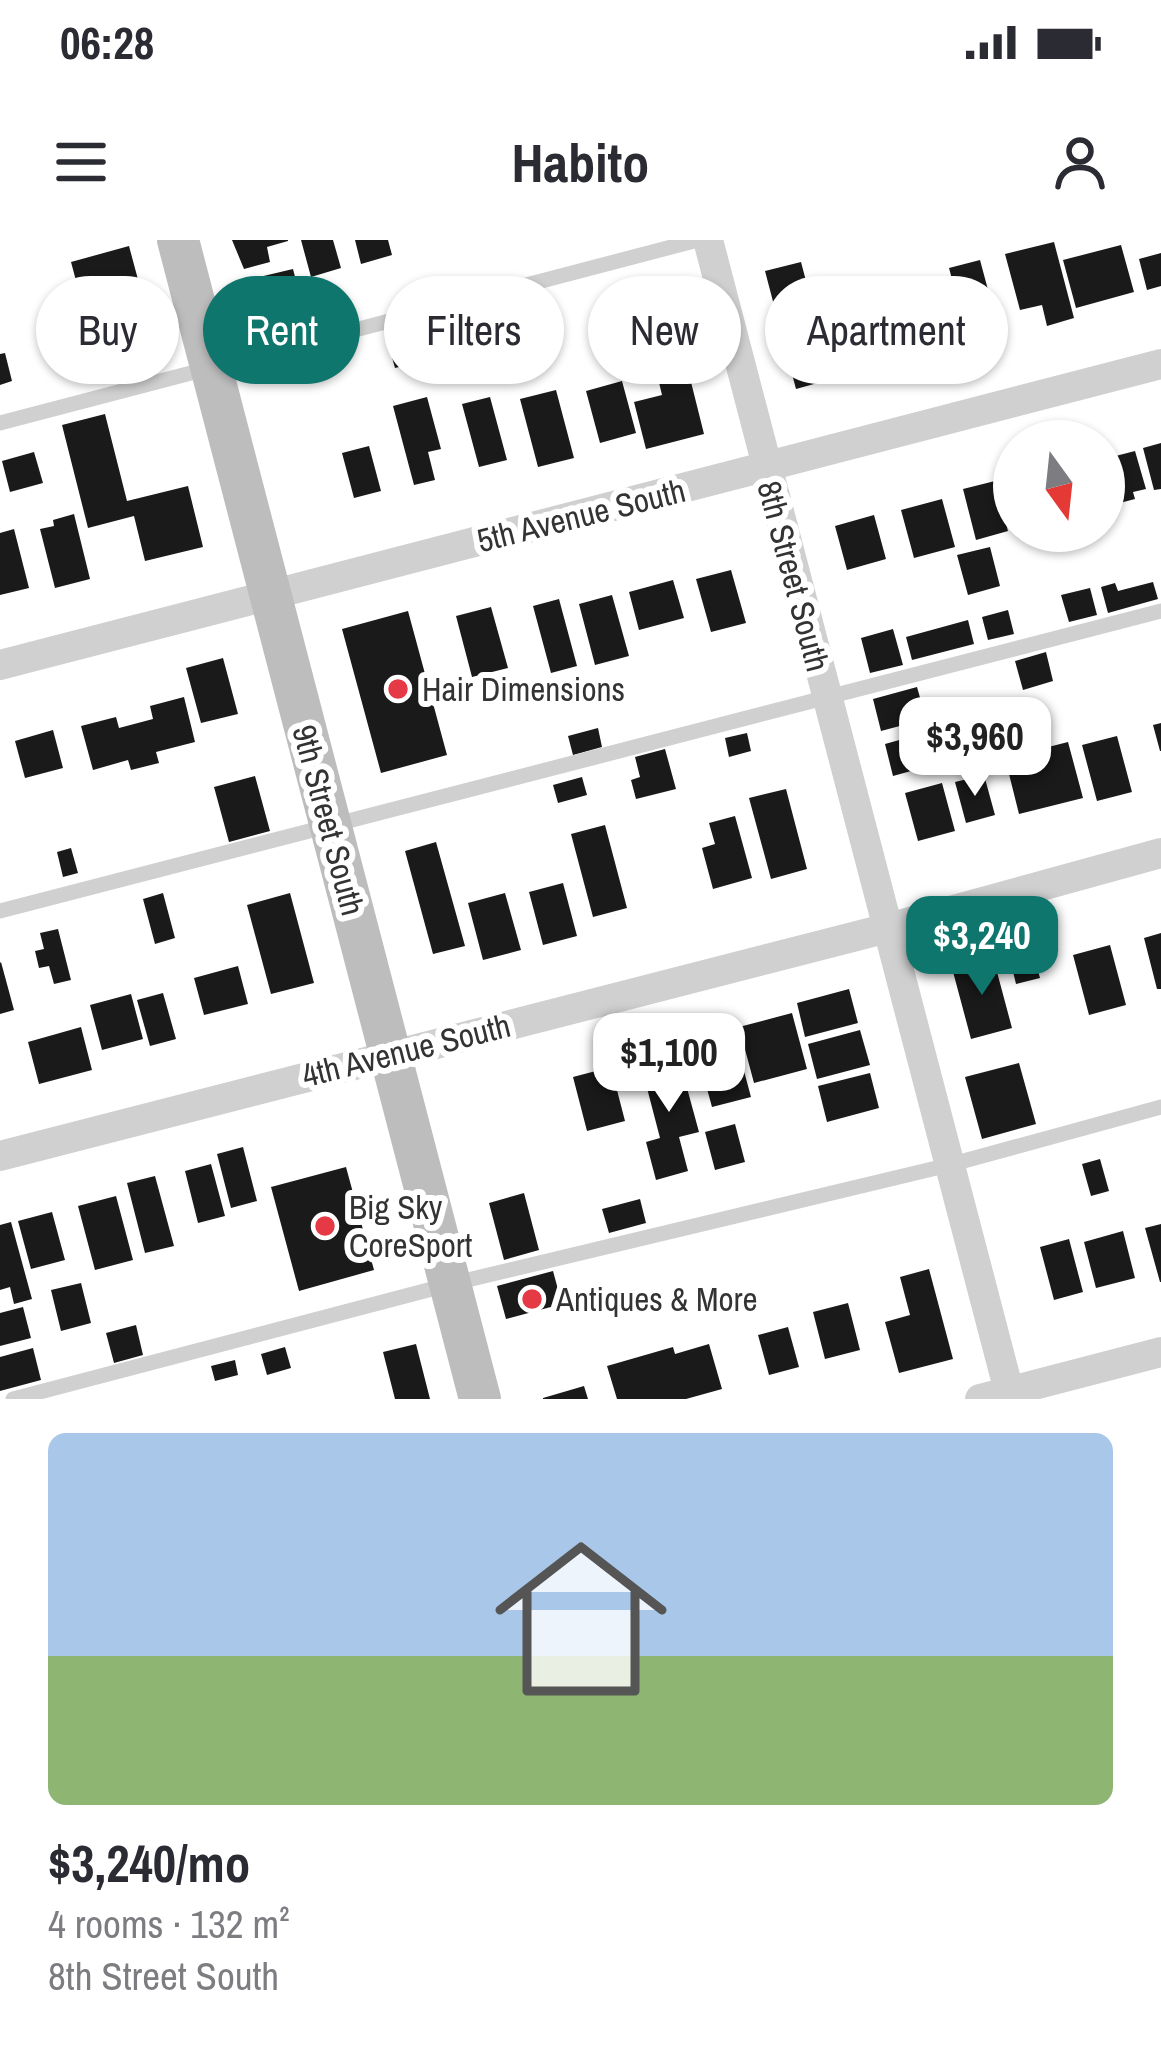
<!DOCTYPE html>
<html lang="en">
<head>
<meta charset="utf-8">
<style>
  body { margin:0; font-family:"Archivo Narrow",sans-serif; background:#f7f7f7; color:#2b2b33; height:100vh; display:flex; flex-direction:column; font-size:45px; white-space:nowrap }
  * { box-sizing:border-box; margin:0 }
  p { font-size:39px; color:#7c7c81 }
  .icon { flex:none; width:66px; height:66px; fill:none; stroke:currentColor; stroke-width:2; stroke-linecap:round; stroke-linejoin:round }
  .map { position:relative; height:1159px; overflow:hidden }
  .drawer { display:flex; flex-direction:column; background:#fff; flex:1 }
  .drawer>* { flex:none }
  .hud { position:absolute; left:36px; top:36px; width:1089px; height:108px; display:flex; gap:24px }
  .needle { width:78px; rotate:165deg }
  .tools { position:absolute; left:993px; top:180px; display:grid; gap:24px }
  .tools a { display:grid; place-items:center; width:132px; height:132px; border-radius:50%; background:#fff; box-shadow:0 3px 9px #0004; font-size:60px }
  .price { position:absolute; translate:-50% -102px; padding:0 27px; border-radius:24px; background:#fff; color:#222; font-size:39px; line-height:78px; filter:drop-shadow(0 3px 6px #0008) }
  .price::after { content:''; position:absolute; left:50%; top:72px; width:36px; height:27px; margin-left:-18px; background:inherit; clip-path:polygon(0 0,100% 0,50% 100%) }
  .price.current { background:#0f766e; color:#fff }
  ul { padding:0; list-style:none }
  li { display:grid; align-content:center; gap:24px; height:636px; padding:0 48px }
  li span { display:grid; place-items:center; height:372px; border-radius:18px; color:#555 }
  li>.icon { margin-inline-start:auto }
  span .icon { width:216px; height:216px; fill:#fffc; stroke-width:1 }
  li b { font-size:51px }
  .pill { padding:0 42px; border-radius:54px; background:#fff; box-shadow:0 3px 9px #0004; font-size:42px; line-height:108px }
  .pill.current { background:#0f766e; color:#fff }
  .status { display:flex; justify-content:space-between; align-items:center; height:84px; padding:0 60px; background:#fff; direction:ltr }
  .status svg { height:33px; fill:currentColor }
  header { display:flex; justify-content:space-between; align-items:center; height:156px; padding:0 48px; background:#fff; font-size:54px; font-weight:700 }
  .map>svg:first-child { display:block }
  .building { fill:#1a1a1a }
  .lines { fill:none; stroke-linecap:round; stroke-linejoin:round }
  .service { stroke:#d0d0d0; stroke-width:15 }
  .minor { stroke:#d0d0d0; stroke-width:30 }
  .secondary { stroke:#bdbdbd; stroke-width:42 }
  .poi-dot { fill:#e63946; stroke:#fff; stroke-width:4.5 }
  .labels { text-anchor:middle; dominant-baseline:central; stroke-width:12; stroke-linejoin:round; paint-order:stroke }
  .street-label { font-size:33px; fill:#333; stroke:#fff }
  .poi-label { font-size:33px; fill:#333; stroke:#fff; text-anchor:start }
</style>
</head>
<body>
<div class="status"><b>06:28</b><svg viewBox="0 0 49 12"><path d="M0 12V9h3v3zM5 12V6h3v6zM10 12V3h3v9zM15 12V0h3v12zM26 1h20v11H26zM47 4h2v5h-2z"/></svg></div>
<header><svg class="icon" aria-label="menu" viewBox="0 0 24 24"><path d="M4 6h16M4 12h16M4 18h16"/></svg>Habito<svg class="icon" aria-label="person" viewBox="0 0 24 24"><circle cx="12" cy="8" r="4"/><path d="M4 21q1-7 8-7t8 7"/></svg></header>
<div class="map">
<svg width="1161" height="1159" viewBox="0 0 1161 1159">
  <rect width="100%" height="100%" fill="#fff"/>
  <path class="building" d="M232,0h56v1l-21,6 3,15 -26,7z
    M301,0h32l8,28 -30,9z
    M355,0h33l4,15 -31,9z
    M1054,2l20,76 -27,8 -5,-21 -22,5 -15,-56z
    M1121,5l13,47 -58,16 -13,-48z
    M129,6l32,119 -58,16 -32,-119z
    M1161,13v33l-14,4 -8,-31z
    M980,20l18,67 -31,8 -18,-67z
    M801,22l31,117 -36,10 -31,-118z
    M293,29l15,58 -56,14 -14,-59z
    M642,50l17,63 -23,6 -17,-62z
    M934,50l14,51 -38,10 -14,-51z
    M547,53l7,26 -55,14 -7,-25z
    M886,69l12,44 -14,4 2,10 -22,5 -14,-53z
    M422,87l9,32 -36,9 -9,-32z
    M5,113l7,28 -12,4v-31z
    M687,126l17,68 -58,15 -12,-47 28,-7 -5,-21z
    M622,141l14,52 -36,10 -14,-52z
    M556,150l18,68 -36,9 -18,-68z
    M427,157l14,52 -13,3 7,28 -21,5 -21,-79z
    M490,157l17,63 -28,7 -17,-63z
    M105,174l22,87 61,-15 15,61 -58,14 -11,-45 -46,12 -26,-103z
    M1161,203v46l-7,1 -11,-42z
    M369,206l12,45 -27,7 -12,-45z
    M1135,211l11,38 -13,3 2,7 -23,6 -8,-46z
    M34,212l9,31 -33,9 -8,-31z
    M995,241l13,50 -32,9 -13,-51z
    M942,259l13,48 -41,11 -13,-48z
    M74,274l16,65 -35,9 -15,-59 14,-3 -1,-6z
    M874,275l12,44 -39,11 -12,-44z
    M14,289l15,59 -29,7v-62z
    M990,307l10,39 -32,9 -11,-40z
    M731,330l15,53 -35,9 -15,-53z
    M673,340l11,38 -45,12 -10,-38z
    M1153,342l5,17 -50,14 -7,-26 14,-4 3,8z
    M1090,348l7,27 -28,7 -8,-27z
    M612,355l17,61 -34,9 -16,-61z
    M559,359l18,67 -26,7 -18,-67z
    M491,367l17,61 -36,9 -16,-61z
    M1008,370l6,24 -26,6 -6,-23z
    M408,371l39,144 -66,18 -39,-144z
    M968,380l6,24 -62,16 -6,-23z
    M893,389l10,36 -33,8 -9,-35z
    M1046,412l7,29 -30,9 -8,-29z
    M223,418l15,56 -37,9 -15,-55z
    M917,447l9,32 -45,12 -8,-32z
    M184,457l11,45 -39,10 3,11 -28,7 -3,-10 -35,10 -12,-44 35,-9 3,11 34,-9 -3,-13z
    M1161,483v28h-1l-7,-26z
    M598,488l4,19 -29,8 -5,-19z
    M53,490l10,38 -38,10 -10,-37z
    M747,493l4,18 -22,6 -4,-19z
    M921,494l8,32 -36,10 -8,-32z
    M1117,496l15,56 -35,9 -15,-56z
    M1068,502l15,56 -64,16 -14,-56z
    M665,509l11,40 -40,10 -5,-19 9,-3 -5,-20z
    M984,535l11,40 -29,8 -11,-41z
    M255,536l15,55 -41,11 -15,-55z
    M582,537l5,18 -29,8 -5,-18z
    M942,543l13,48 -37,10 -13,-48z
    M786,549l21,80 -36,10 -22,-81z
    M735,576l17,62 -39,11 -11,-41 13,-4 -6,-21z
    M605,585l22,83 -34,9 -22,-83z
    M436,602l29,104 -32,8 -28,-103z
    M71,608l7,25 -15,4 -6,-25z
    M563,643l14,53 -34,9 -14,-53z
    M163,653l12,45 -20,6 -12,-45z
    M290,653l24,90 -43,11 -24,-89z
    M505,653l16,57 -38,10 -15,-57z
    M58,689l13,51 -17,4 -5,-18 -10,2 -4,-17 9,-2 -4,-16z
    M1161,693v56h-4l-13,-51z
    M1031,705l9,33 -24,6 -8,-33z
    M1110,705l16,60 -37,10 -16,-60z
    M993,717l19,71 -41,11 -19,-71z
    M1,722l13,48 -14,4v-51z
    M238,726l10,38 -44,11 -10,-37z
    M849,749l9,34 -53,14 -8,-34z
    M163,753l13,46 -26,7 -13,-46z
    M131,754l12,45 -41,11 -12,-45z
    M792,773l15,56 -53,14 -15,-56z
    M81,787l11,43 -53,14 -11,-42z
    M860,790l10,35 -53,14 -9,-35z
    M734,794l17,63 -39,10 -17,-62z
    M678,815l21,77 -20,5 9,34 -32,9 -10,-38 14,-4 -19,-73z
    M1019,823l17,61 -54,15 -17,-62z
    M611,827l14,54 -38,10 -14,-54z
    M870,833l9,35 -52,14 -9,-36z
    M735,884l10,38 -30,8 -10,-38z
    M243,907l14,54 -26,7 -14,-54z
    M1100,919l9,32 -18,5 -9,-32z
    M211,924l14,52 -27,7 -13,-52z
    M346,927l28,103 -75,21 -28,-104z
    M155,936l19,70 -29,7 -18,-70z
    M524,953l15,57 -35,10 -15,-57z
    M116,956l17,64 -38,10 -17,-64z
    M640,959l6,24 -37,10 -7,-24z
    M52,972l13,48 -34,9 -13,-48z
    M11,982l21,77 -18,5 -4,-17 -10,3v-65z
    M1161,984v58h-1l-15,-54z
    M1123,991l12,47 -39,10 -12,-46z
    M1069,999l14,53 -29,8 -14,-53z
    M929,1029l24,90 -54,14 -14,-51 25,-7 -10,-38z
    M553,1031l9,33 -56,15 -9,-33z
    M81,1043l10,40 -30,8 -10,-41z
    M848,1063l12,47 -35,9 -12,-47z
    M23,1067l8,31 -31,8v-33z
    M136,1085l7,30 -29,8 -8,-30z
    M788,1087l11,40 -30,8 -11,-40z
    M416,1104l14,55h-35l-12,-47z
    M709,1104l13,45 -36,10h-69l-10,-33 66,-19 2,7z
    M285,1107l6,21 -24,7 -6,-21z
    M33,1108l8,32 -41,11v-34z
    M235,1120l3,15 -23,6 -4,-15z
    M584,1146l4,13h-45v-1z"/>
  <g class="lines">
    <path class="service" d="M0,183l698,-183
      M0,671l1161,-300
      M13,1159l438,-115 498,-119 212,-58"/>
    <path class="minor" d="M708,0l303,1159
      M0,425l1161,-301
      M0,916l888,-228 273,-75
      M980,1159l181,-47"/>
    <path class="secondary" d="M178,0l302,1159"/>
  </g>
  <g class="poi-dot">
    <circle cx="398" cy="449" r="12"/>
    <circle cx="325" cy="986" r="12"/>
    <circle cx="532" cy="1059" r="12"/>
  </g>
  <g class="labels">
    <g class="street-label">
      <text transform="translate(581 275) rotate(-14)">5th Avenue South</text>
      <text transform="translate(794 336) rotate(75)">8th Street South</text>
      <text transform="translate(329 580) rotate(75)">9th Street South</text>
      <text transform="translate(406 810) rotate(-14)">4th Avenue South</text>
    </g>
    <g class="poi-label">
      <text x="422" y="449">Hair Dimensions</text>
      <text x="349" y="967">Big Sky<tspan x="349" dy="38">CoreSport</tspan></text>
      <text x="556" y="1059">Antiques &amp; More</text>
    </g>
  </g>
</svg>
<div class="tools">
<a><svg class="needle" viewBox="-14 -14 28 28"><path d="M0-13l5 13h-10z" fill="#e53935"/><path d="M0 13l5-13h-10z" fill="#7c7c81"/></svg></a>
</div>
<b class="price" style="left:975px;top:559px">$3,960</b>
<b class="price current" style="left:982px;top:758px">$3,240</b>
<b class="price" style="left:669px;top:875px">$1,100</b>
<div class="hud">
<a class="pill">Buy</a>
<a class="pill current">Rent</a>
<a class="pill">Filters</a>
<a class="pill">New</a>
<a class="pill">Apartment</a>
</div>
</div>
<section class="drawer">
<ul>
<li><span style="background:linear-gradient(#a9c7e8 60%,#8fb573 0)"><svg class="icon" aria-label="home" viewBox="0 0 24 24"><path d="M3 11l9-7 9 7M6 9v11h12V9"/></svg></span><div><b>$3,240/mo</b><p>4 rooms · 132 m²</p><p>8th Street South</p></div></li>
</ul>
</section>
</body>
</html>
